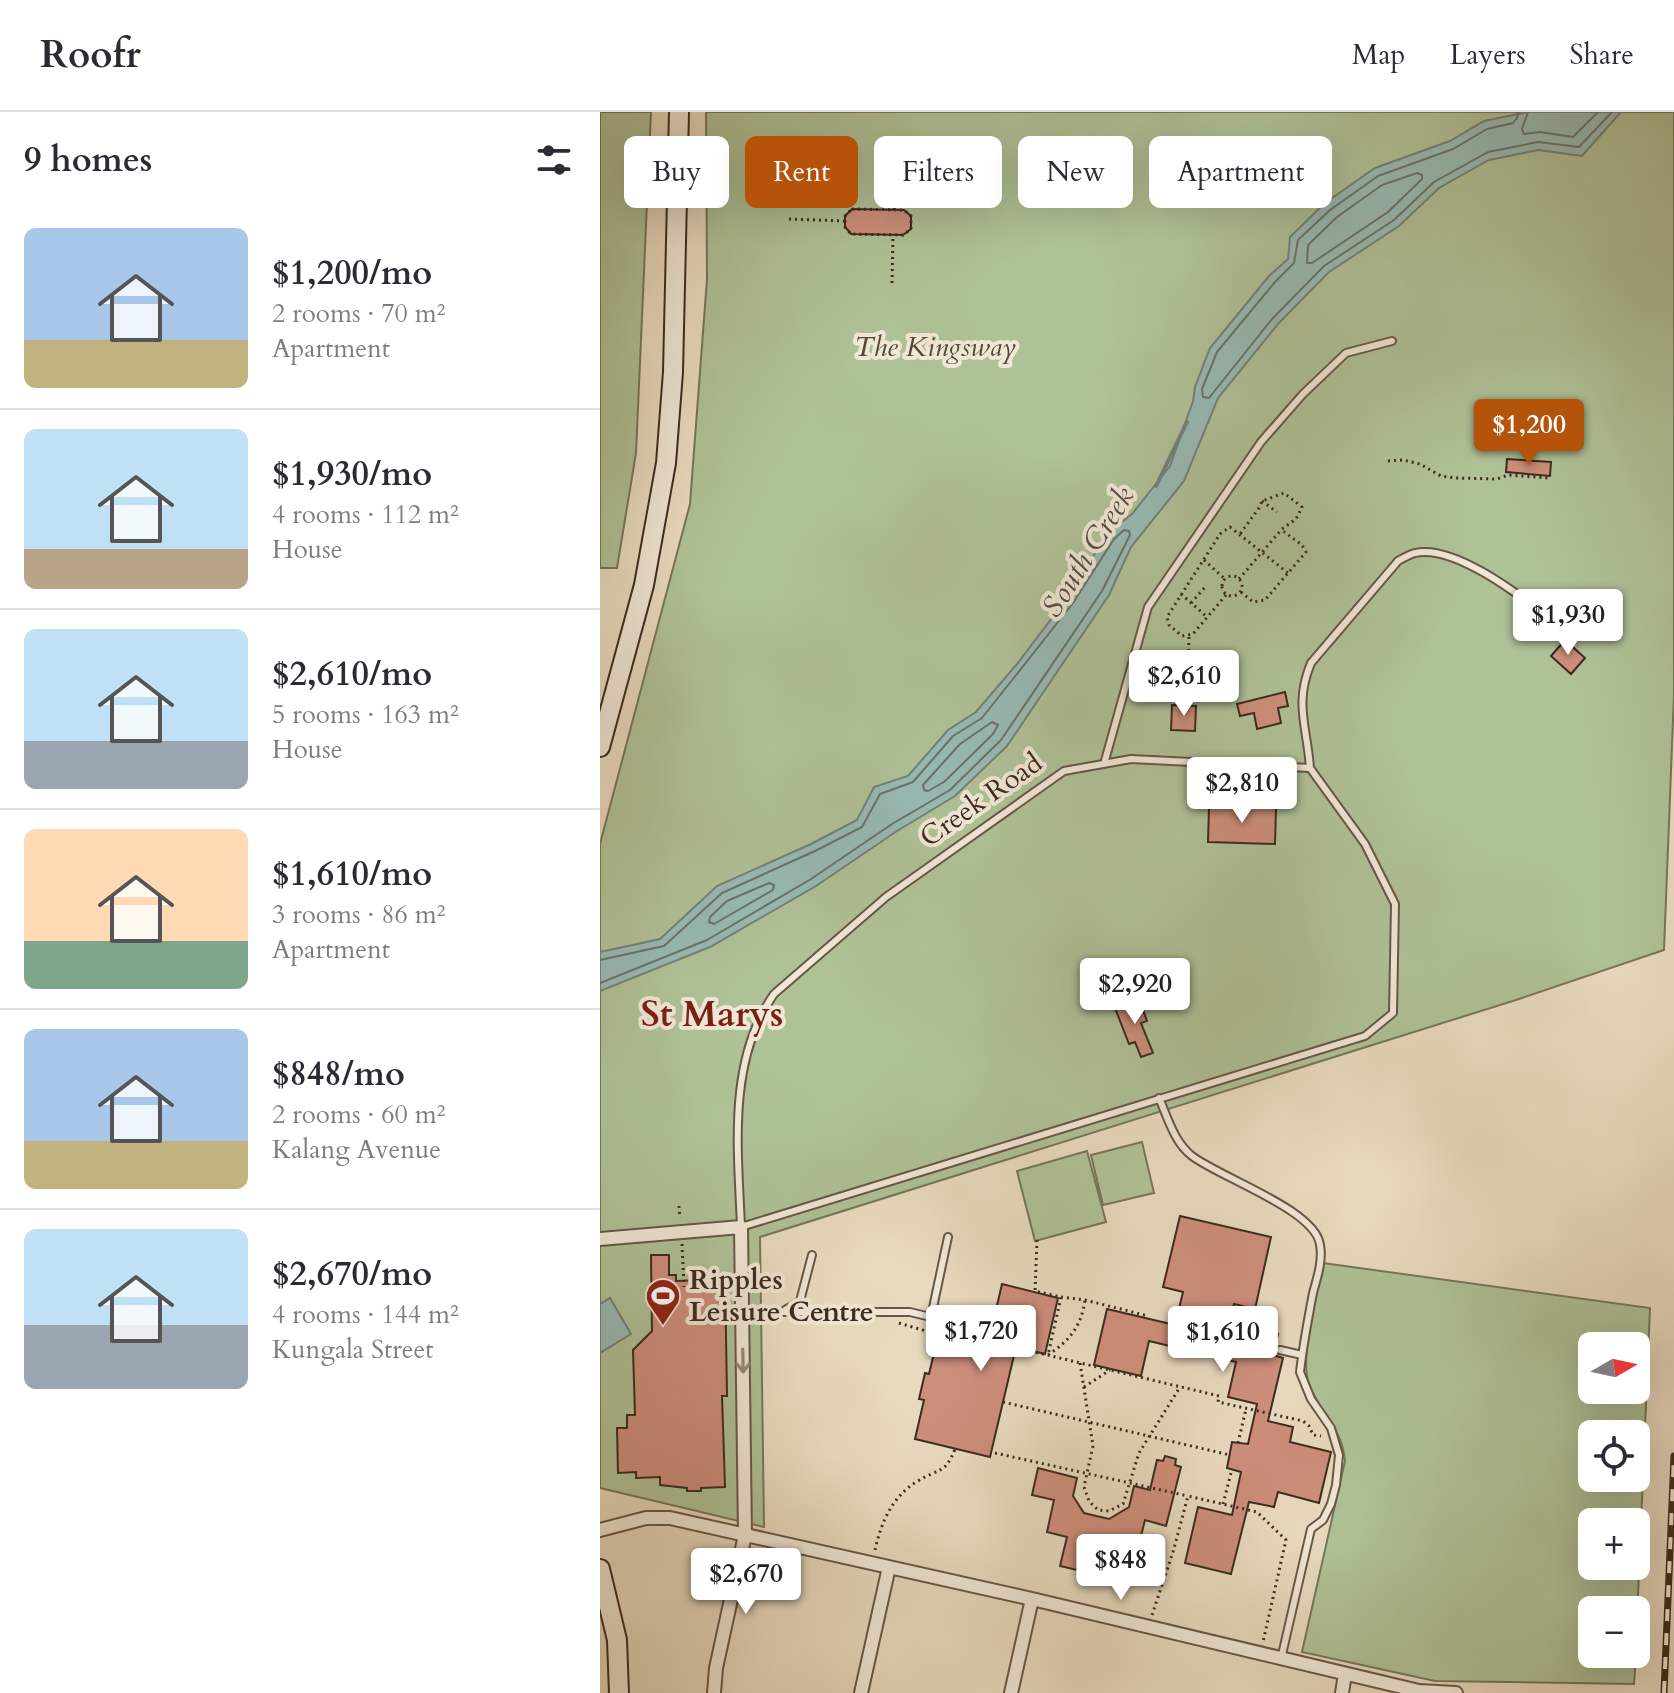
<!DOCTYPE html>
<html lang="en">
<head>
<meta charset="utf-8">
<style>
  body { margin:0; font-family:Cardo,serif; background:#f7f7f7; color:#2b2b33; height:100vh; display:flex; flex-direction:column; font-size:30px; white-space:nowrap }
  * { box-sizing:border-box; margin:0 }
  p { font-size:26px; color:#7c7c81 }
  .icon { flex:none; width:44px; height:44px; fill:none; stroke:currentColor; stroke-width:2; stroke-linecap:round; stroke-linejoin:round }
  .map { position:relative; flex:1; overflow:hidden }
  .panel { display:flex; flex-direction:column; background:#fff; width:600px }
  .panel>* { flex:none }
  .hud { position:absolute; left:24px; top:24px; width:760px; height:72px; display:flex; gap:16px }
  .needle { width:52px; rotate:81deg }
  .fabs { position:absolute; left:978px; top:1220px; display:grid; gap:16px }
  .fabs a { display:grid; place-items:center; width:72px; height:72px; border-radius:12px; background:#fff; box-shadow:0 8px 32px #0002; font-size:40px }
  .price { position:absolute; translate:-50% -68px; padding:0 18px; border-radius:8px; background:#fff; color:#222; font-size:26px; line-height:52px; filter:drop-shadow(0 2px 4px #0008) }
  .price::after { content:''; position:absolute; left:50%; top:48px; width:24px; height:18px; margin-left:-12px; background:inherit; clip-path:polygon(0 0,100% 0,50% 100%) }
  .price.selected { background:#b45309; color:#fff }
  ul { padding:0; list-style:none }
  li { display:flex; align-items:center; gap:24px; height:200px; padding:0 24px }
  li+li { border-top:2px solid #e1e1e2 }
  li span { display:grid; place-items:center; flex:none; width:224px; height:160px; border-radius:12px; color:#555 }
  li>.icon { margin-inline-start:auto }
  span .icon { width:96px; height:96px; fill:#fffc; stroke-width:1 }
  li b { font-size:34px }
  h2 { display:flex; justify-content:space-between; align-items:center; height:96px; padding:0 24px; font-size:34px }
  .chip { padding:0 28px; border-radius:12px; background:#fff; box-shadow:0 8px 32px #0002; font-size:28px; line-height:72px }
  .chip.selected { background:#b45309; color:#fff }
  header { display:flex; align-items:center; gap:48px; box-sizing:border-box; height:112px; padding:0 40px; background:#fff; border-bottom:2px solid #e1e1e2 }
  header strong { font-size:38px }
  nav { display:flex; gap:44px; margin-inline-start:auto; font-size:28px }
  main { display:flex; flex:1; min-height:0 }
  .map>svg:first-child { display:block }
  .green { fill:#afc197; stroke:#76765c; stroke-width:2; fill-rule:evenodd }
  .water { fill:#97bab4; stroke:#738179; stroke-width:2 }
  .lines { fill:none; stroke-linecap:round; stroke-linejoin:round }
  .shore { stroke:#6a726a; stroke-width:2 }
  .stream { stroke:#738179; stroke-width:4 }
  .building { fill:#cd8e7b; stroke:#3d2b20; stroke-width:2 }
  .lane-casing { stroke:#685748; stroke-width:10 }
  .street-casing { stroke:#685748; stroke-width:16 }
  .secondary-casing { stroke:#3d2b20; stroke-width:22 }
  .path { stroke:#3d2b20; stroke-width:3; stroke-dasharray:2 4; stroke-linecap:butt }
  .lane { stroke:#f0e7d5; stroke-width:6 }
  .street { stroke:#f0e7d5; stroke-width:12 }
  .secondary { stroke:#f0e7d5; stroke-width:18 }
  .rail-casing { stroke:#3d2b20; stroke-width:7 }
  .rail { stroke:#f0e7d5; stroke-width:4; stroke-dasharray:12; stroke-linecap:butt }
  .oneway { stroke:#96897a }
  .labels { text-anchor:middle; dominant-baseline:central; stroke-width:8; stroke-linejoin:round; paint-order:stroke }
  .park-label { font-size:28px; font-style:italic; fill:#544938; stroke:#f0e7d5 }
  .street-label { font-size:28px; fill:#3d2b20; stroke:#f0e7d5 }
  .poi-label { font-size:28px; font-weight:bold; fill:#3d2b20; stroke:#f0e7d5; text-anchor:start }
  .water-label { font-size:30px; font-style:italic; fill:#544f45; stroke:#f0e7d5 }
  .district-label { font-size:36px; font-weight:bold; fill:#7a1f14; stroke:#f0e7d5 }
</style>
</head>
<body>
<header>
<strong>Roofr</strong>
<nav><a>Map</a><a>Layers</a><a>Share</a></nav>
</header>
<main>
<section class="panel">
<h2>9 homes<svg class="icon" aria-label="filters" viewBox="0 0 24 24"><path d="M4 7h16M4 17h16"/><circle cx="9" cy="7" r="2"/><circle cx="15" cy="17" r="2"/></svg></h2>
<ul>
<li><span style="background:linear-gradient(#a9c7e8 70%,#c2b280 0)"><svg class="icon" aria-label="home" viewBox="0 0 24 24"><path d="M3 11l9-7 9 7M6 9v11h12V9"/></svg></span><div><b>$1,200/mo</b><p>2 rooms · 70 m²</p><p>Apartment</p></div></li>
<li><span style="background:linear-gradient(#bfe0f5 75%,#b9a48a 0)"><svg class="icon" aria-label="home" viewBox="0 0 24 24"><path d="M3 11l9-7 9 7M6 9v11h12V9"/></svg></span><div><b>$1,930/mo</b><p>4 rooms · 112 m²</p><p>House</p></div></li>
<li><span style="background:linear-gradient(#bfe0f5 70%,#9aa5b1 0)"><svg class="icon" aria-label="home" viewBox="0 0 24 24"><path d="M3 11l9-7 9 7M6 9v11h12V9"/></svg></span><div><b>$2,610/mo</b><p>5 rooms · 163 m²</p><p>House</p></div></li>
<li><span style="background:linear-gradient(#ffd9b3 70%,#7fa58c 0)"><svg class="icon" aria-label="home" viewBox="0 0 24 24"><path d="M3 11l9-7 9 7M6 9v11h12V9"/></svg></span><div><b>$1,610/mo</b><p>3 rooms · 86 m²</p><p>Apartment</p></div></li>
<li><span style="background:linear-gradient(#a9c7e8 70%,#c2b280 0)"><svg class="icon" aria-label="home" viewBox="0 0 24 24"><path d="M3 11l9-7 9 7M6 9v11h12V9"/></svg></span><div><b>$848/mo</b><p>2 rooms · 60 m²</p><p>Kalang Avenue</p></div></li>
<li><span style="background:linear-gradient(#bfe0f5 60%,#9aa5b1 0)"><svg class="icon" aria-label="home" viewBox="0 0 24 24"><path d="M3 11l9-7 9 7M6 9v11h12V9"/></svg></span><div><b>$2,670/mo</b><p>4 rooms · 144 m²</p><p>Kungala Street</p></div></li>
</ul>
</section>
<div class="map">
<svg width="1074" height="1581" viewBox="0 0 1074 1581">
  <rect width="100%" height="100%" fill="#e8dabf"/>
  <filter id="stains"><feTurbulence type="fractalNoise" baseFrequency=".0025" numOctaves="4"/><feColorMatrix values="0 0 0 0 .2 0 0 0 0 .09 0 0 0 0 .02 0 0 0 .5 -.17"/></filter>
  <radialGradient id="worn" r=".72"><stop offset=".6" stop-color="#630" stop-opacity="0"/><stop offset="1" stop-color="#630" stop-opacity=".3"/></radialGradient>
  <path class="green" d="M0,0h51l-15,341 -19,115h-17z
    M106,0h968v582l-10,256 -148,50 -756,237 4,290 -164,-39v-644l90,-340 17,-225z
    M542,1030l12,51 -51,12 -12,-50z
    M487,1039l19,71 -71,19 -18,-70z
    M723,1151l327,45 -14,335v-33h-44v44h44l-2,30 -199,-3 -133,-29 43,-191c-3,-34 -25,-47 -36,-77 -10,-26 9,-91 14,-121zM992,1234h44v44h-44zM992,1322h44v44h-44zM992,1410h44v44h-44z"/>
  <path class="water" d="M928,0h93l-39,44 -44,-6 -49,10 -50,28 -40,38 -70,46 -51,52 -60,74 -34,83 -53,66 -22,48 -102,151 -52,50 -58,35 -81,55 -106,61 -110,44v-39l60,-13 57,-53 94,-42 46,-24 17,-33 34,-11 40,-46 28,-18 41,-48 50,-66 41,-65 24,-19 38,-48 23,-65 2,-14 15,-39 59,-72 19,-17 2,-22 35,-34 50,-35 75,-27 34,-20z
    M10,1186l21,36 -31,19v-49z"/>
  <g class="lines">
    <path class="shore" d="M918,0l-1,6 -4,5 -26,6 -34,20 -75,27 -48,34 -32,30 -4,23 -19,19 -58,70 -15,37 1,8 6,1 63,-79 52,-53 70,-46 40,-38 54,-30 50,-10 41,5 33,-35
      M928,0l-6,17 2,5 16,-2 33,5 25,-25
      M817,61l5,2v4l-34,33 -76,51h-5l1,-18 29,-28 45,-32z
      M392,610l6,3 -5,9 -49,48 -16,9 -4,-1 -1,-5 37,-41z
      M169,771l5,2 -1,5 -59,34 -5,-2 1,-5 17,-16z
      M0,848l64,-14 58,-53 93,-42 47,-24 18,-33 33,-12 40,-46 29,-18 91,-115 41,-64 10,-9 5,1 1,4 -28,56 -101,149 -51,50 -58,34 -81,55 -104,61 -107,43"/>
    <path class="stream" d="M556,374l31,-64"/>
  </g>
  <path class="building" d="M252,97l52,1 7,6v13l-8,6 -52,-1 -6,-7v-11z
    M907,347l44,3 -1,14 -44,-4z
    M965,528l20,18 -14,16 -20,-18z
    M685,580l3,14 -10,2 3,15 -24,6 -3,-16 -14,3 -3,-12z
    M572,593l24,1 -1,25 -24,-1z
    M609,695l67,1 -1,36 -67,-2z
    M539,887l8,22 -6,2 12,30 -12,4 -6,-15 -6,2 -14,-36z
    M580,1104l91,21 -16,72 -21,-5 -7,27 26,6 2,-9 23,6 -5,21 10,3 -15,63 25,6 -3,15 41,10 -12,51 -41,-11 -4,15 -25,-5 -18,72 -46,-11 13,-56 34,8 9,-43 -14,-4 5,-26 16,2 9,-40 -29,-7 8,-35 -87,-21 -8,35 -47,-11 13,-56 68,16 8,-33 -20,-5z
    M51,1143h18v20h7v6l22,-1v-6l27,-1 2,123h-5l3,91 -24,1v3h-14v-3l-27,-3v-8l-24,1v-6l-18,1 -1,-45h10v-13h8l-2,-65 19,-19z
    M402,1172l56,14 -13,56 -29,-7 -26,110 -75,-18 9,-39 -5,-1 6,-26 4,1 10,-42 49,11 6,-11 -2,-5z
    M565,1344l11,3 -1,6 6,2 -15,59 -21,-6 -8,32 -23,-5 -7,30 -47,-11 7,-29 -20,-5 7,-32 -22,-5 6,-27 39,10 -4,18 11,17 25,6 20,-12 5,-21 16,4 7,-30 6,1z"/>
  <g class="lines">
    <defs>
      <path id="lane" d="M531,647l179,9 55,76 30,60 -2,109 -28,23 -624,191c-3,-77 -14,-166 33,-233l112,-97 178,-126z
        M504,652l44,-157 113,-165 42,-48 43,-41 46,-12
        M710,656c-3,-42 -16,-64 1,-105l87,-102c6,-3 12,-7 17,-8 38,-9 103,41 132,63
        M559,986c9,20 15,44 33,58 29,22 124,54 128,89 3,16 -3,33 -7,48 -5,26 -10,53 -13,79l11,27 20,29 8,27 -3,30 -5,19 -8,16 -12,9 -30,130
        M185,1198l15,-9 12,-46
        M142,1200h168l78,19
        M331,1205l17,-80
        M680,1238l22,5"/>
      <path id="street" d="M0,1127l141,-12 4,308 -29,133 -2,25
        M0,1418l46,-12h24l362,81 387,92 37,2
        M261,1581l28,-126
        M411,1581l21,-94
        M742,1581l3,-19"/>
      <path id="secondary" d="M0,635l44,-162 22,-122 7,-91 6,-260
        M0,1457l17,71 2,53"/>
    </defs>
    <use href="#lane" class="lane-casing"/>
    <use href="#street" class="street-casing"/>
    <use href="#secondary" class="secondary-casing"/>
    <path class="path" d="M252,97l52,1 7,6v13l-8,6 -52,-1 -6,-7v-11z
      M294,98l1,-32
      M189,107l56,2
      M292,171l1,-48
      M788,349l15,-1 17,4 21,12 15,2 41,1 11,-4 42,3
      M662,389l15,11
      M604,448l21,19
      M622 474a10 10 0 1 1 20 0a10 10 0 1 1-20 0Z
      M639,467l43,-50 14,-10 6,-12 -18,-14 -22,8 -3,7 -19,26
      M641,480l12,10 12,-2 41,-48 -4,-7 -19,-14
      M581,482l26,23
      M626,483l-33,39 -11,2 -13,-11 -2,-8 53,-83 10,-7 58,46
      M591,491l16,-18
      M532,585l55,1 2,-62
      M79,1094l1,12
      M437,1128l-2,51 26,6 -13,58
      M82,1132l2,43
      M461,1185l24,3 63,16
      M299,1211l37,11
      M401,1232l218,52 -1,6 85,19 6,5 4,9 8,1
      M448,1243c22,-15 33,-28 37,-55
      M480,1251l13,83 -9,41 5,14 9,9 11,1 14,-7 16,-51 41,-66
      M484,1275l26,-17
      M403,1290l227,53
      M638,1331l8,-34
      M395,1341l193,43
      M623,1392l9,-35
      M275,1438c6,-27 17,-54 43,-69 20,-13 27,-6 37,-32
      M552,1503l21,-63 15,-56 69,16 29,28 -23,102"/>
    <use href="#lane" class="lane"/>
    <use href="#street" class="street"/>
    <use href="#secondary" class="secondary"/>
    <defs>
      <path id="rail" d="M1064,1581l10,-237"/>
    </defs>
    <use href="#rail" class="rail-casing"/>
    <use href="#rail" class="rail"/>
  </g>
  <defs><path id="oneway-shaft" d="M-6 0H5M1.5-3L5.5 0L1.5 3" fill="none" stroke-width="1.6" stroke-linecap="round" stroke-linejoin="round" transform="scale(2)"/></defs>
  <use class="oneway" href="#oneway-shaft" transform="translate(143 1249) rotate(89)"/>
  <defs>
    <symbol id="stadium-pin" viewBox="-11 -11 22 30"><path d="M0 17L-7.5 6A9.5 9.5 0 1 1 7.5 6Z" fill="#8f2418" stroke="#f0e7d5"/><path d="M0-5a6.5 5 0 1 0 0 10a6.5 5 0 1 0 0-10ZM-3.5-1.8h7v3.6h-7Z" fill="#fff"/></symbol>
  </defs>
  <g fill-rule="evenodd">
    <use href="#stadium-pin" x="43" y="1164" width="40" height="54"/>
  </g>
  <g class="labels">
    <g class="park-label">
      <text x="335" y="235">The Kingsway</text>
    </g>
    <g class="street-label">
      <text transform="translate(381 688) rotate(-35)">Creek Road</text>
    </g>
    <g class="poi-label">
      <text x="89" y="1168">Ripples<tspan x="89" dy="32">Leisure Centre</tspan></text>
    </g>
    <g class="water-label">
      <text transform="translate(488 440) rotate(-58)">South Creek</text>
    </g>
    <g class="district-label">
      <text x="112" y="902">St Marys</text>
    </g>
  </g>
  <rect width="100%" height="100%" filter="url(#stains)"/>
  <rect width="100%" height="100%" fill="url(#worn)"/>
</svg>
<div class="fabs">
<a><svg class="needle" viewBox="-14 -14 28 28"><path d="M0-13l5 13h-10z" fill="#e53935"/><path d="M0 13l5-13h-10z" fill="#7c7c81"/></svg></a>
<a><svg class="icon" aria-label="locate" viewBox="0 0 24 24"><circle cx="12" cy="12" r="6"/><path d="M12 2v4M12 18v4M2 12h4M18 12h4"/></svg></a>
<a>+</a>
<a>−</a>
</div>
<b class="price selected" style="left:929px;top:355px">$1,200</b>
<b class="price" style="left:968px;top:545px">$1,930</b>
<b class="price" style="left:584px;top:606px">$2,610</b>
<b class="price" style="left:642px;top:713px">$2,810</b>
<b class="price" style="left:535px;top:914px">$2,920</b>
<b class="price" style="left:381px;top:1261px">$1,720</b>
<b class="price" style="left:623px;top:1262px">$1,610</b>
<b class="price" style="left:521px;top:1490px">$848</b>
<b class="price" style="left:146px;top:1504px">$2,670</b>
<div class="hud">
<a class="chip">Buy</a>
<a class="chip selected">Rent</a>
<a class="chip">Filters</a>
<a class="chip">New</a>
<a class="chip">Apartment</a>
</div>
</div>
</main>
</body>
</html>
